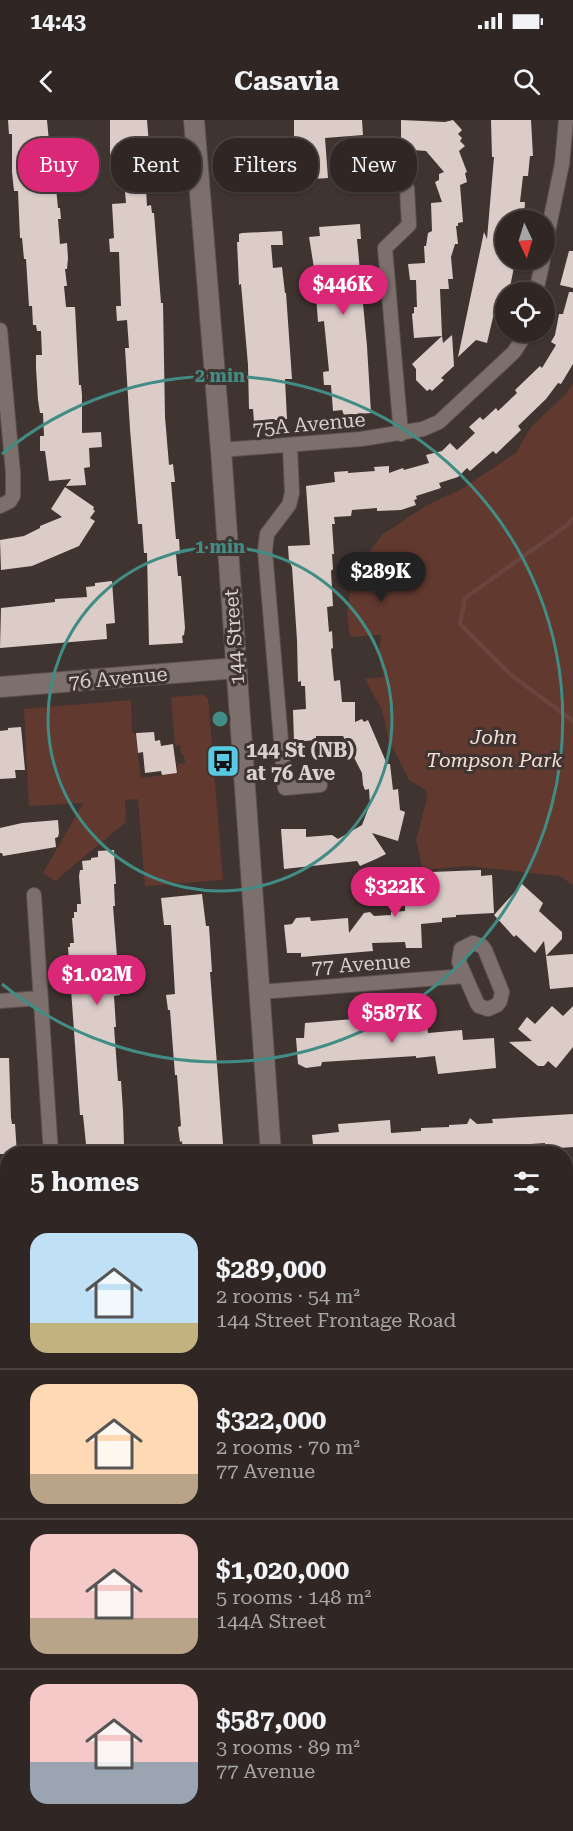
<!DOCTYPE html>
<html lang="en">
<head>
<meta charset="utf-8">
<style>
  body { margin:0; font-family:"Roboto Serif",serif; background:#382f2d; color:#f1f3f6; height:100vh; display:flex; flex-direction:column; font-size:22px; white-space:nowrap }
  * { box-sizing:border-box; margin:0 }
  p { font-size:20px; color:#a8a5a7 }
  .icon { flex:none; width:33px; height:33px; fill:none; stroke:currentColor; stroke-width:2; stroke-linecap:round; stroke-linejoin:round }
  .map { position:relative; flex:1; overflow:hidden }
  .panel { position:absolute; left:0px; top:1026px; width:573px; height:686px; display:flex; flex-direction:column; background:#302725; border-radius:24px 24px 0 0; box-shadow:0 2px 4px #0004,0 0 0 2px #4b4442 }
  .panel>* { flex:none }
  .banner { position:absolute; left:18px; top:18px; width:537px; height:54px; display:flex; gap:12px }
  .needle { width:39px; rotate:176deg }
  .controls { position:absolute; left:495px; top:90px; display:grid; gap:12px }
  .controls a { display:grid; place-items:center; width:60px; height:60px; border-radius:50%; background:#302725; box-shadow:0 2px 4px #0004,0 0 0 2px #4b4442; font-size:30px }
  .price { position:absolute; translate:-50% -51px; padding:0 14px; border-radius:21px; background:#db2777; color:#fff; font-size:20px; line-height:39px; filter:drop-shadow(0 2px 3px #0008) }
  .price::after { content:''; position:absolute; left:50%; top:36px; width:18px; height:14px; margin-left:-9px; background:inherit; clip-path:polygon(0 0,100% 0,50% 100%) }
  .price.on { background:#222; color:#fff }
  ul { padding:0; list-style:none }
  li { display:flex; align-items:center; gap:18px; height:150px; padding:0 30px }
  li+li { border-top:2px solid #4b4442 }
  li span { display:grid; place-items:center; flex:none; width:168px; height:120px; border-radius:18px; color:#555 }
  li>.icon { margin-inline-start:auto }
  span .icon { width:72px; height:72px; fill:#fffc; stroke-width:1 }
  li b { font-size:26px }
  h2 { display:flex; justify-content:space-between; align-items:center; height:72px; padding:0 30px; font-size:26px }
  .chip { padding:0 21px; border-radius:24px; background:#302725; box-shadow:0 2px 4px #0004,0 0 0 2px #4b4442; font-size:21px; line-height:54px }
  .chip.on { background:#db2777; color:#fff }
  .status { display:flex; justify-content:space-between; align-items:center; height:42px; padding:0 30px; background:#302725; direction:ltr }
  .status svg { height:16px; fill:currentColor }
  header { display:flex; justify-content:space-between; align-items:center; height:78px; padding:0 30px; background:#302725; font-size:27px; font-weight:700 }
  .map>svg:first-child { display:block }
  .green { fill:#62392f }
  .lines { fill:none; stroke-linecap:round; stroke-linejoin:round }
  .stream { stroke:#69453e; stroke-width:4.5 }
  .building { fill:#dbccc8 }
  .street-casing { stroke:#5c5250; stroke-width:16 }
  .secondary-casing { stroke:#5c5250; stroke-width:22 }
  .street { stroke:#7d706c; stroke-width:14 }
  .secondary { stroke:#7d706c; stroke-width:20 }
  .ring { fill:none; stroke:#418d86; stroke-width:3 }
  .labels { text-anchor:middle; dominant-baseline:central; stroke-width:6; stroke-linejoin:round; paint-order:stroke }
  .street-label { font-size:20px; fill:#d8d1cf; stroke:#403431 }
  .park-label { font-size:20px; font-style:italic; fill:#f4ded8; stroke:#403431 }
  .poi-label { font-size:20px; font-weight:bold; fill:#d8d1cf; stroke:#403431; text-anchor:start }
  .centre { fill:#418d86; stroke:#403431; stroke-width:3 }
  .ring-label { font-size:18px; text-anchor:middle; font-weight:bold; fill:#418d86; stroke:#403431; stroke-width:6; stroke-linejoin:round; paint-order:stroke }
</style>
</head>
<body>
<div class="status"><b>14:43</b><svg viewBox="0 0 49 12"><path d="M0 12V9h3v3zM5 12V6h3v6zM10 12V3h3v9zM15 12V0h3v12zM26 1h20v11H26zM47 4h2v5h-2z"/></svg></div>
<header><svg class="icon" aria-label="back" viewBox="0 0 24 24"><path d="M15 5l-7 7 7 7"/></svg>Casavia<svg class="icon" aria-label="search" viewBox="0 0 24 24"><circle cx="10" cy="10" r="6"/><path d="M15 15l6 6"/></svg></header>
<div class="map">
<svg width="573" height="1711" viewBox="0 0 573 1711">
  <rect width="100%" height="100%" fill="#403431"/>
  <path class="green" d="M573,263v502l-13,-9 -93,-10 -44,4 -7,-30 11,-41 -1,-9 -17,-10 -20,-39 -7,-31 -17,-31 19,-2 -5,-19 2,-23 -31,2 -3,-23 5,-38 30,-41 45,-30 33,-15 56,-37 15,-26 34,-32z
    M203,575l5,3 15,182 -78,6 -7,-87 -13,1 1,22 -71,59 -12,-8 40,-70 -54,3 -5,-97 107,-9 1,33h3l6,45 37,-5v-9l7,-1 -1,-8 -3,-1 -1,-9h-5l-4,-48z
    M0,1395l8,3 -1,270 -7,-11z
    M573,1604v107h-106l5,-1 7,-6h87v-99z
    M53,1704h241v7h-237z
    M346,1704h69l9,7h-77z"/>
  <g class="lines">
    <path class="stream" d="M573,399l-7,7 -101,72 -5,26 50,50 63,47
      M0,1544l8,6
      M566,1672l7,-1
      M385,1704l4,7
      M518,1711l7,-7"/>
  </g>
  <path class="building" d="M8,0h39l2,21h6l2,27h-3l4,40h2l1,11h-3l2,25 7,-1 1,15 -1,11h-2l2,17h-3l2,21h9l4,78h2l1,10v38l19,-1 1,15 -13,1 1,19 -6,1 2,17 -20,1 5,-7 -22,2 -4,-30h-5v-15h4l-1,-23h-3l-2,-13 -2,-32v-13h6l-1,-24h-4l-1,-6h-3l-1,-19h-3l-3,-47h-2l-2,-21h-2l-2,-47h-4l-2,-19v-38h-3z
    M110,0h37l3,37h-6l3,49 4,-1 1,8h2l7,90h2l2,114 4,48 4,-1 2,18h-4l5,57h3l1,15h-4l2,22h3l4,52 -1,7 -2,1 1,7 -34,2 -2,-92h-3l-2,-29h-4l-8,-95 -5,-81h4l-2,-28 -10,1 -1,-15h5l-2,-54h-9l-1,-13 5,-1 -2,-34 14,-1 -4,-45 -12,1z
    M294,0h68l1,15 -38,3 3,40 -29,2 -3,-18 -7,1 -2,-23 7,-1z
    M401,0l44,2 8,-2 9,10 -4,4 4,4 -2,3 5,5 -6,5 8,21 -2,1 2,9 -7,3 3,37 -5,1v3h-2l2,18h-3l-4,13 2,22h-5l1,10h-9l2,47 -28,2 -2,-24 2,-1v-6h3l-1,-27h-6l-2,-16 17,-1 -1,-17h2l2,-13 4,-2 -1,-28 11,-1 -7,-20 4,-2v-6l5,-2 -18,-21 -25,-2z
    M491,0h40l2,36h-3l-2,20h-5l-3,26h5l-1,16 -18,-1v48l8,2 -5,25h-3v11l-7,-2 -3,12h-2l-7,30 -11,-3 -18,17 26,-125 3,7 7,-82h-2z
    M360,104l1,15h-4l10,107 4,67 -27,2 -2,-5 -9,1 -2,-26h-7l-1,-13 6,-1 -5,-50 -6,1 -4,-54 -5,-31 11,-1 -1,-9z
    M282,111l1,14h-12l2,23 9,-1 3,26h1l6,86h-7l2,40 -33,3 -1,-13h-4l-1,-44 -7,-81 -2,1 -2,-43h2v-8l3,-1z
    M569,131h4v37l-13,-3z
    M569,172h4v72l-12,20 -3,-1 -12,16 -28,27 3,4 -25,24 -3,-3 -23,20 -3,-3 -9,9 -19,6 2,5 -25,8 1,3 -3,1 2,5 -15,5 -24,1v-3l-25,2 -1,6 -17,1 1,7h-3l2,30h-2l1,15 -2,2 2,35 -6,1 2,25 3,-1 1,17 -2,1 3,32 6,-1 2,22h13v20l7,-3 2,3 4,-2 19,44h3l3,26 5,-1 2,21 5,2 -7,29 -26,-8 14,21 -10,5 -16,7 -3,-5 -73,8 -3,-40h25v8l26,-2 6,4 24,-14 8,-21 -1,-15 -4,1 -2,-5 -1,-12 -19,-37h-27v4l-22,2 -1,-32 13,-1 -1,-23h-4v-5l-3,1 -1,-42 -5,-73 -3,-6 -1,-15 22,-1 -4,-59 29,-4 -1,-10 14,-1v2l27,-2 -1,-4 15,-1v7l14,-5 1,2 25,-7 -3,-8 16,-4 8,-8 7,7 18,-17 -6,-6 11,-10 3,3 13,-12 2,3 19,-18 -2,-3 25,-24 2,2 14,-23 -5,-3 4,-7 4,-21h4z
    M452,215l2,31 -13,12 3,2 -12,11 -2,-2 -3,2 -11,-11v-11l-4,-5 30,-28 1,7z
    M65,367l29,20 -1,2 2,2 -5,7 5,3 -16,25 -47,20 -31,4 -1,-30 24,-4 16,-8v-2l22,-9 -11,-8z
    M112,461l3,42 -9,1 1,15 -107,9 1,-40 54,-6v-3l32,-2 -1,-10 9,-1v-3z
    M21,607l4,43h-10l1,8 -16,1v-48l8,-1v-2z
    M154,612l1,9 5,-1 1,6 12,-2 4,29 -15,2 -1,-4 -16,2 -2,-21 -5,1 -2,-20z
    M58,700l1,13 -1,4 -3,1 1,9 -53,9 -1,-3h-2v-25l22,-5z
    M114,730l2,34h-2l1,22h-2l7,89 -6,1 2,31h-2l4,54h3l2,30 1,34 -3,1 1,8h-35l-4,-39h-3l-12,-168h2v-4h4l-2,-25h2v-6h3v-8h4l-2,-28 1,-6h3l-1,-9 9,-1v-2l7,-1v-6z
    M481,750v6l11,-1 2,38 -38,2v2l-14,1v4l-21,2 1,24h-16l-1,-6 -33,1 1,8 -72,6v-4h-14l-3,-28 8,-1 4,-6 14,-1 1,4 37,-3 1,15 15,-20 6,-1 4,4 17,-1v-3l14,-1v-5l18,-1 -1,-13h11l-1,-20z
    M522,764l21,19 -4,8 23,21v7l-16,17 -2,-15 -9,12 -19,-18 -2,2 -20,-22z
    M202,774l4,32h3l3,46h-2l13,172h-2l1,9 -39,1 -1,-13 -2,1 -2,-15 3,-1 -4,-51h-2l-5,-65h-2l-2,-15 9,-1 -4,-69h-7l-3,-27z
    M573,834v33l-23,2 -4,-33z
    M552,886l11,10 10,-10v41l-17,21 -8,-7 -4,5h-6l-29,-24 23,-1 -14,-12 9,-12 8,7z
    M426,894l2,19 34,-3 1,10 31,-2 2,30 -58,6 -3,-18 -19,2v-2l-94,6 -1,4 -15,2 -8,-4 -2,-26h8l1,-15 73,-6 1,4 32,-3 -1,-3z
    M0,938h9l2,60 1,6h3l2,30h-17v-62h3h-3z
    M573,994v33l-28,2v-6l-29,2 1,7 -13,2h-190l-2,-19 27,-3 -1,-8 52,-4 1,13 30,-2v-3l28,-1v-2l18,-1 3,-6 7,6 16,-1 -1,-4z"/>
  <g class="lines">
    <defs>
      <path id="street" d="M544,131l18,-87 4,-44
        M536,172l7,-32
        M0,210l13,143v23l-3,5 -10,5
        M401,314l-16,-186 24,-23 -2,-37
        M290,326l2,47 -3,12 -22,29 -2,17 20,237 35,-3
        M221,330l140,-11 62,-10 16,-7 75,-70 13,-20
        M34,775l17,259
        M473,823l9,3 3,4 17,42 -2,9 -3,4 -9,4 -9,-3 -2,-3 -18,-41 2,-13z
        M260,872l205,-16
        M0,881l41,-3
        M566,1062h7
        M0,1082l8,-1
        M566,1284h7
        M0,1301l8,4
        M566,1498h7"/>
      <path id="secondary" d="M194,0l27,330 50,704
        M0,567l236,-19
        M322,1704l1,7"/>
    </defs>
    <use href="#street" class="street-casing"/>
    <use href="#secondary" class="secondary-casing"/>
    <use href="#street" class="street"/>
    <use href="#secondary" class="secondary"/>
  </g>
  <g class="ring">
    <circle cx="220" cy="599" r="172"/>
    <path d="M2 334A343 343 0 1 1 2 864"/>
  </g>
  <defs>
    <symbol id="bus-square" viewBox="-11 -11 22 22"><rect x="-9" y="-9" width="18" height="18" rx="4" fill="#58c9e3" stroke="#403431"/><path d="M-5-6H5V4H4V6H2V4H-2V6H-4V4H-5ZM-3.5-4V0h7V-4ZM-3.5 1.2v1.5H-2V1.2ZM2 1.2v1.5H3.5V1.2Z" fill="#111"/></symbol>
  </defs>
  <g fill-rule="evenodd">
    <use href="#bus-square" x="204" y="622" width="38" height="38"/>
  </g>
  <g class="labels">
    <g class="street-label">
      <text transform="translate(309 304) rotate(-5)">75A Avenue</text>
      <text transform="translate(234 517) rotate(-94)">144 Street</text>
      <text transform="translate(118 558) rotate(-5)">76 Avenue</text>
      <text transform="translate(361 844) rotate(-4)">77 Avenue</text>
    </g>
    <g class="park-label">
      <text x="494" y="617">John<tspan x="494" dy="23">Tompson Park</tspan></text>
    </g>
    <g class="poi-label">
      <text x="246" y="630">144 St (NB)<tspan x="246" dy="23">at 76 Ave</tspan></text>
    </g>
  </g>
  <circle cx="220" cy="599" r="9" class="centre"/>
  <g class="ring-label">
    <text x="220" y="262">2 min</text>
    <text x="220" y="433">1 min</text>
  </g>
</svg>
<div class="controls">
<a><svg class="needle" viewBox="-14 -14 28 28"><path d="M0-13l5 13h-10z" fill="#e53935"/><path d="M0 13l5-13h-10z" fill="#a8a5a7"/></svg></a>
<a><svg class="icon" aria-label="locate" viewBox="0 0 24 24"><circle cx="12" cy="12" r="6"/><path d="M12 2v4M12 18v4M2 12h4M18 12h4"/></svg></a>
</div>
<b class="price" style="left:343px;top:196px">$446K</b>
<b class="price on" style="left:381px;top:483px">$289K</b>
<b class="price" style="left:395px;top:798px">$322K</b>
<b class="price" style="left:97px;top:886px">$1.02M</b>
<b class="price" style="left:392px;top:924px">$587K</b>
<div class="banner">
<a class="chip on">Buy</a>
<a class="chip">Rent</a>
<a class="chip">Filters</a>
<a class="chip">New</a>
</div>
<section class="panel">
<h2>5 homes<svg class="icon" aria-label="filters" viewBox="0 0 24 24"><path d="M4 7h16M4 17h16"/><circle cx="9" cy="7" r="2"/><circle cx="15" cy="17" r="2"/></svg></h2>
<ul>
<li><span style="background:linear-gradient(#bfe0f5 75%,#c2b280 0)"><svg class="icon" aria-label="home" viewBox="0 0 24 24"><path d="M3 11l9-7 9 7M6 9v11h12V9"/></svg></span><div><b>$289,000</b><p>2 rooms · 54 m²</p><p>144 Street Frontage Road</p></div></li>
<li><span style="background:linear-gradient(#ffd9b3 75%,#b9a48a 0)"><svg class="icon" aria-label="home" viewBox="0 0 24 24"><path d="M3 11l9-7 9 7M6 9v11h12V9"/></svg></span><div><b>$322,000</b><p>2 rooms · 70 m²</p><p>77 Avenue</p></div></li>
<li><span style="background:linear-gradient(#f6c9c9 70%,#b9a48a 0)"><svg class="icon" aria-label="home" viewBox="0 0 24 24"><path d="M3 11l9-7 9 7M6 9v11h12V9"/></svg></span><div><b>$1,020,000</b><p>5 rooms · 148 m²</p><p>144A Street</p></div></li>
<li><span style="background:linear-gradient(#f6c9c9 65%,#9aa5b1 0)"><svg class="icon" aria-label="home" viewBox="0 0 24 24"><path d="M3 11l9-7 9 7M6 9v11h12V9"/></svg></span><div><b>$587,000</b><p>3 rooms · 89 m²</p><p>77 Avenue</p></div></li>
</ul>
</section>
</div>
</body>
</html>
